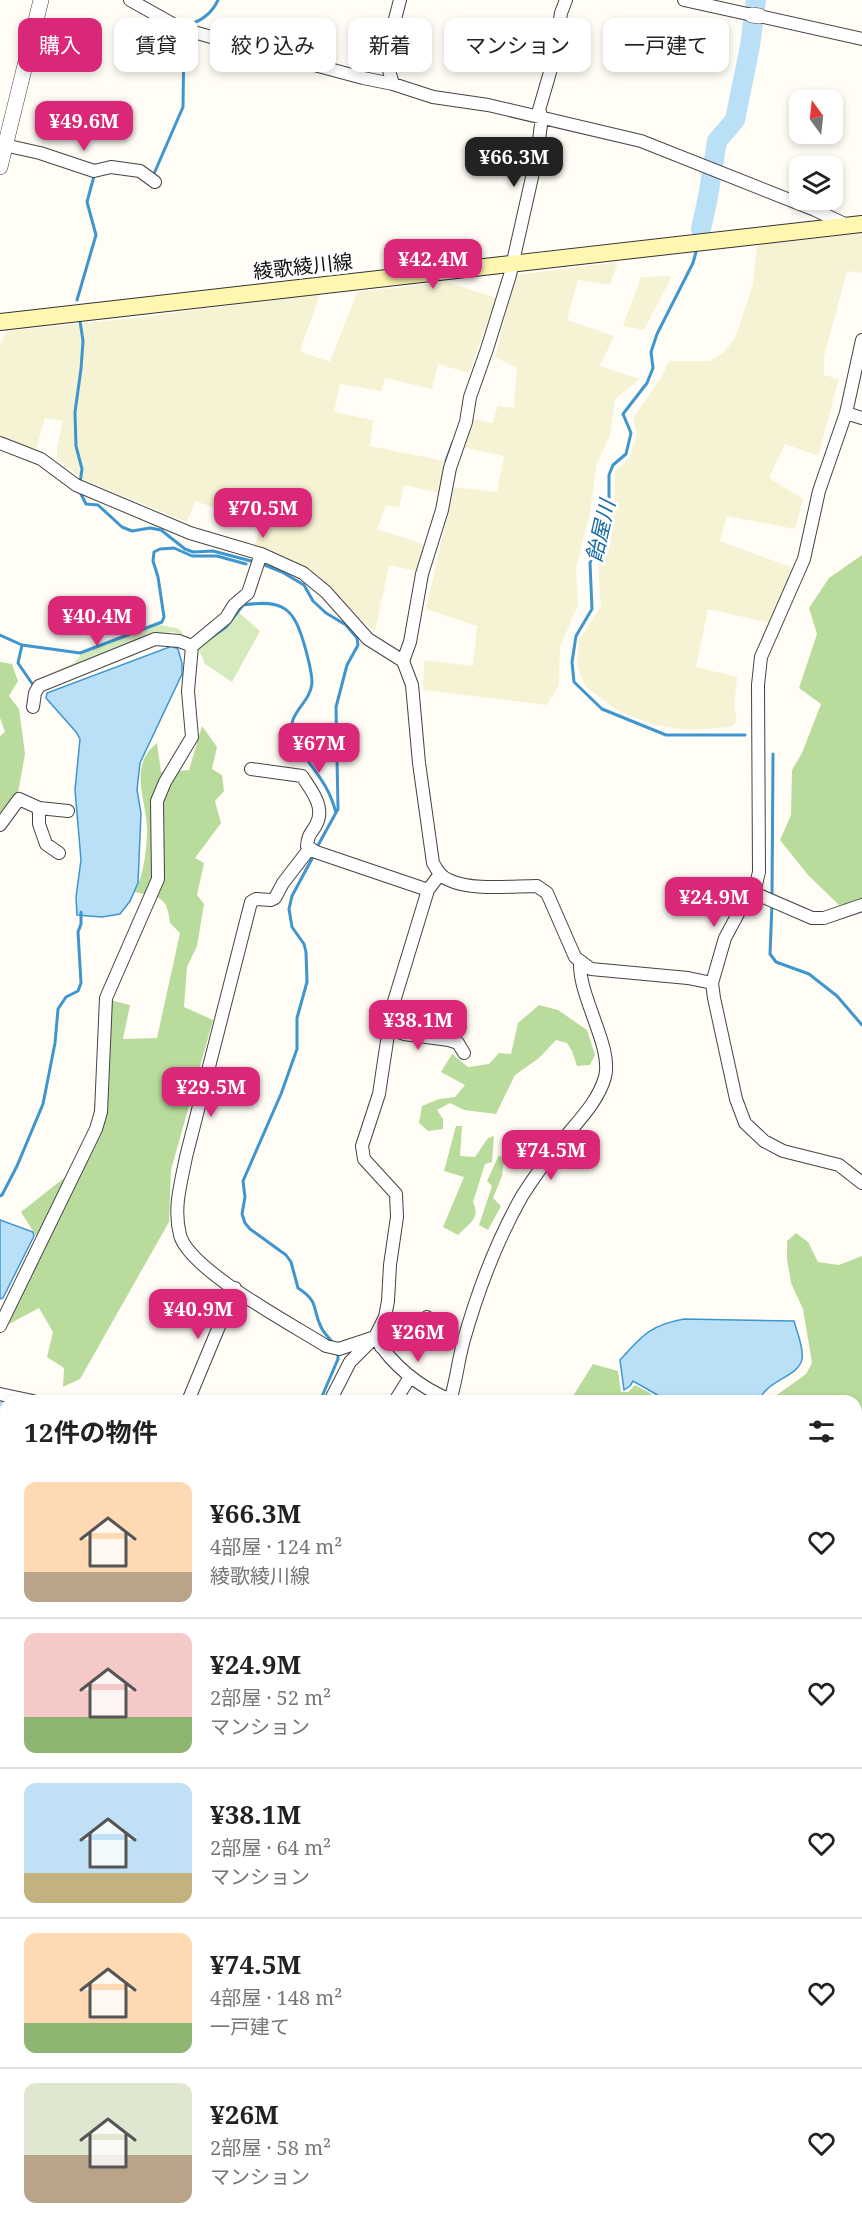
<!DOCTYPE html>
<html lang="ja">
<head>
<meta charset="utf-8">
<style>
  body { margin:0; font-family:"Noto Serif","Noto Sans JP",serif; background:#f6f6f6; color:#222; height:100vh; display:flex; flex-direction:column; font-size:22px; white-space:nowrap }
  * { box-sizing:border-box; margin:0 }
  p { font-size:20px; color:#767676 }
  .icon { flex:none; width:33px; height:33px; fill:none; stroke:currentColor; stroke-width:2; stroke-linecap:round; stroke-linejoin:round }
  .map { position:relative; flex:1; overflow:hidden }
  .side { position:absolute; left:0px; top:1395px; width:862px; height:834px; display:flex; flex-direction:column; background:#fff; border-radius:18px 18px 0 0; box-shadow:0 3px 9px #0003 }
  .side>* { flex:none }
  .guide { position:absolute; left:18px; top:18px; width:826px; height:54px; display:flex; gap:12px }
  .needle { width:39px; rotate:345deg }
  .controls { position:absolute; left:789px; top:90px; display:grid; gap:12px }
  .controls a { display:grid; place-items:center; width:54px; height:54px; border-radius:12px; background:#fff; box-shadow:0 3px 9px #0003; font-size:30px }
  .price { position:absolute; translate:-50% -51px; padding:0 14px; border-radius:12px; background:#db2777; color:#fff; font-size:20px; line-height:39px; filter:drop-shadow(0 2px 3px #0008) }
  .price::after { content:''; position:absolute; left:50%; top:36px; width:18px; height:14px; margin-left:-9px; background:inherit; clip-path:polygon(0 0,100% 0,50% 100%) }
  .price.on { background:#222; color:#fff }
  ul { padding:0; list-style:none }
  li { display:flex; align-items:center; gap:18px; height:150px; padding:0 24px }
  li+li { border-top:2px solid #e0e0e0 }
  li span { display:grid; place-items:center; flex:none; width:168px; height:120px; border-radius:12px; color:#555 }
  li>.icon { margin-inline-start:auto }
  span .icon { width:72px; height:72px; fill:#fffc; stroke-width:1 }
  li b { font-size:26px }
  h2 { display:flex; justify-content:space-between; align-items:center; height:72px; padding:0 24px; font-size:26px }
  .tag { padding:0 21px; border-radius:12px; background:#fff; box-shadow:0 3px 9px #0003; font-size:21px; line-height:54px }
  .tag.on { background:#db2777; color:#fff }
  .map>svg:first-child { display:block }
  .farmland { fill:#f6f3d4 }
  .green { fill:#d5ebbd }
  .forest { fill:#b9dc9c }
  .water { fill:#b9e0f7; stroke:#3f96cf; stroke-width:1.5 }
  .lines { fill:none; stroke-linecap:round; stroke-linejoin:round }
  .stream { stroke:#3f96cf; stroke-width:3 }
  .canal { stroke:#b9e0f7; stroke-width:10 }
  .river { stroke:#b9e0f7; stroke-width:20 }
  .minor-casing { stroke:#444; stroke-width:14 }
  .tertiary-casing { stroke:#444; stroke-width:16 }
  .secondary-casing { stroke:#333; stroke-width:18 }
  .minor { stroke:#fff; stroke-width:12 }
  .tertiary { stroke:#fff; stroke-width:15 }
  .secondary { stroke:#fff6b0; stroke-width:16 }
  .labels { text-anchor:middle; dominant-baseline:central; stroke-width:6; stroke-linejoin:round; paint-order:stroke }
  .street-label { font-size:20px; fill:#111; stroke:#fff }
  .water-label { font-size:21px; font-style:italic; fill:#1768a6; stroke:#fff }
</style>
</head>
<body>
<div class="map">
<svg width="862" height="2229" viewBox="0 0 862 2229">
  <rect width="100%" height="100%" fill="#fffdf5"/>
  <path class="farmland" d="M862,233v40l-15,-2 -23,86v18l15,4 -21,77 -33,-12 -16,34 34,21 -8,30 -68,-13 -7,25 76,28 -27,54 -61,-14 -12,58 41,10 -3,30 3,14 -6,6 -44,3 -32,-5 -37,-14 -32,-24 -9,-21 2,-26 22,-34 -3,-41 7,-29 9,-23 1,-41 15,-15 7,-23 -4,-16 29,-42 7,-15h41l13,-8 12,-15 18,-54 4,-39z
    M618,262l-8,23 -32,-5 -11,40 47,16 -14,30 40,13 -25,20 -5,37 -13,27 -7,49 -14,56 2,37 -18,42 -1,38 -12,20 -124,-15 1,-30 49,6 4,-40 -51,-17 28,-122 43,5 7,-36 -41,-9 10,-28 19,4 6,-17 16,2 3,-40 -22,-11 20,-82z
    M672,276l-28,54 -21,-4 18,-49z
    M447,282l49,16 -27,75 -31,-9 -6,25 -47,-11 -4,13 -41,-7 -6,28 39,8 -3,26 74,15 -4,32 -36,-8 -5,23 -13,-3 -9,24 49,16 -10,26 -27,-6 -14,67 -60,-59 -32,-17 -29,-8 7,-24 -66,-23 -8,21 -103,-42 -27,-21v-11l6,-27 -18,-3 -9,31 -36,-11v-94l7,-13 127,-13 186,-24 -20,57 30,11 27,-70z"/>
  <path class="green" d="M236,610l24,21 -28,51 -27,-18 -7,-16z
    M157,624l22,5 5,6 -11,-3 -20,2 -108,42 29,-13 8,-10z"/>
  <path class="forest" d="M862,555v346l-23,4 -31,-30 -28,-35 11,-25 1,-45 10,-17 19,-49 -22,-16 18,-54 -8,-26 20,-30z
    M0,662l12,2 6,17 -9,15 10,13 6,45 -7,39 -12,17 -6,5v-79l5,-4 -5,-14z
    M202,726l15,21 -5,22 10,6 2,16 -9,10 6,22 -26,35 9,5 -7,32 7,9 -7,42 -10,21 -3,40 29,13 -42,150 -2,52 -89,157 -17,8 1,-19 -17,-11 6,-25 -14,-24 -30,16 8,-26 25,-53 -21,-33 52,-41 20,-51 7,-74 10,-46 20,5 -7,34 34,-1 23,-105 -10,-10c-3,-28 -10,-25 -35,-31 8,-16 11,-38 12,-56 2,-32 -21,-69 10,-93l4,29 28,-2z
    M539,1005l19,5 29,20 8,25 -5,10 -13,1 -5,-15 -5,-8 -11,-3 -17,18 -24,17 -19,39 -32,-4 -14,-7 -13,7 6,9v10l-15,2 -9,-8 3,-17 17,-7 16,-2 10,-12 -24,-13 11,-18 16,13 21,-3 10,-11 12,1 7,-31z
    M456,1126h6l-2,30 15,1 13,-19 6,-2 -2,26 -7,2 -12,38c8,16 -4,22 -15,33l-15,-8 21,-50 -20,-6z
    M499,1155l5,5 -2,16 -9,22 8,8 -13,24 -9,-5 13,-39 -5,-5z
    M796,1233l12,9 10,20 21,3 23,-9v197h-5l-1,-52h-82v-4l32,-23 6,-11 -9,-54 -12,-26 -4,-24v-18z
    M593,1364l25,7 3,21h7l7,-7 15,8 8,8h-88z
    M858,1470l4,4v134l-6,-25z
    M0,1604l6,3v54l-6,20z
    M862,1683v546h-391l7,-6h378v-525z
    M6,1909v314h78l-1,6h-83v-314z
    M232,2223h204l4,6h-208z"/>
  <path class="water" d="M172,646l6,3 4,14v11l-42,89 -3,27 4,23 -3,70 -8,18 -10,13 -18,3 -25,-2 -1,-18 5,-37 -6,-70 5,-51 -4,-7 -30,-34 1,-5z
    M0,1220l33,12 1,4 -31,62 -3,1z
    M684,1319l110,2c3,12 10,26 8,38 -3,18 -36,21 -43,42h-98v-4l-28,-16 -3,5 -6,4 -4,-30c22,-24 30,-35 64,-41z
    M0,1723l6,3v70l-6,-3z
    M0,1828l6,5v71l-6,6z"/>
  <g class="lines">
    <path class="stream" d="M187,24c13,-1 25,-11 31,-24
      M153,176l30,-69 1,-74
      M696,252l-3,11 -36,71 -6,18 2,16 -6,15 -24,31 8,19 -5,21 -13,11 -4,10v33l-19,55 2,46 -16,27 -4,26 2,20 28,27 64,26h79
      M77,300l19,-65 -9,-33 7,-26 3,-2
      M80,321l3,20 -2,28 -6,43 1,34 6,23 -2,14
      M446,461l7,-19
      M79,490l7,14 12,1 24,22 10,4 18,-3 11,2 24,19 8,3 20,-1 42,11
      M262,564l20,8 22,13 9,16 13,12 20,12 11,13 1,7 -11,20 -11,42 2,102 -22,40
      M0,635l22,10 58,8 82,-31 2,-5 -6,-40 -5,-16 1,-9 6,-3 14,-1 18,8h25l29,8
      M209,639l17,-12 17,-22c41,-6 51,3 62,42 3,11 7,25 7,36 -2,22 -26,29 -20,55 1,6 9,13 13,19 14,19 25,32 31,56
      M22,645l-4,18 15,22
      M314,855l-22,41 -3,13 3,18 12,17 2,8 1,30 -10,36v31l-16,45 -38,87 2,16 -3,17 3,9 5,6 36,26 5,7 7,26c23,15 13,21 24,41 3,5 8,10 12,15
      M772,898l1,-144
      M772,904l-2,50 6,8 33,12 28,22 25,29
      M0,1196l2,-1 15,-29 26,-62 12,-61 3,-34 8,-12 12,-6 3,-8 -3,-51 3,-8v-12
      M320,1401l18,-42v-6
      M98,2229l1,-6"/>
    <path class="canal" d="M0,1401l6,1"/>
    <path class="river" d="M701,229l7,-32 9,-56 18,-21 15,-74 6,-46"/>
    <defs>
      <path id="minor" d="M130,0l50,28 38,11 145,39 30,6 40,13 55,8 153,36 174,69 32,15
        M684,0l68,15
        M759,16l103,23
        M393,84l-8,-27 15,-57
        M0,144l40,9 54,18 17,-4 29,4 15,11
        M862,340l-16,73 -27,78 -15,68 -43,98 -3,28 1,187 -5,21 -15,19 -14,26 -13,45 2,15 22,101 9,24 19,18 19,10 56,14 23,18
        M846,413l16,5
        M0,443l41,16 35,26 114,48 71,21 42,19 23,19 42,47 35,22 9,24 7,78 14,100c4,7 8,14 16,17 22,11 63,6 88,6l10,7 28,64 16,12 97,9 24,5
        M403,661l7,-19 12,-68 20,-64 8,-42 16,-46 4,-25 17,-48 23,-74 27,-120 5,-38 -3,-7 14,-48 8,-49 5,-13
        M33,707l2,-14 4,-7 116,-47 24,2 13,5
        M251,769l51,7c9,14 24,31 14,49 -5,9 -8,9 -9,21l9,6 112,38
        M39,808v16l7,20 13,9
        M0,825l19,-26 20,9 29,3
        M310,848l-27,35 -8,15 -4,2 -15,-1 -5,3 -65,255c-5,26 -13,51 -6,78 9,35 113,90 146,111l13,3 36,-12
        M754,893l58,25h12l38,-13
        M388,1028l16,6 45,6 9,3 6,10
        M0,1326l96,-197 5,-17 5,-114 52,-119 -1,-78 8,-19 27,-45 -4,-46 4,-45 34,-28 8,-13 14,-12 13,-39
        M375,1337c17,28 45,51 76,63
        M381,1347l46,-30
        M0,1394l33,7
        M188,1401l47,-113
        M330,1401l20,-39 25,-25 10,-20 3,-16 2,-36 7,-48 -1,-23 -32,-35 -2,-13 17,-52 13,-86 36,-118 12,-16
        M395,1401l15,-24
        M450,1401c6,-19 8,-39 13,-58 14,-50 33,-101 59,-147 12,-19 26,-38 40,-55 16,-20 36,-39 43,-64 8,-30 -26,-79 -25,-114
        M224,2223l1,6
        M105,2229l2,-6"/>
      <path id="tertiary" d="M752,15l7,1
        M0,167l41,-167"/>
      <path id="secondary" d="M0,322l862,-98"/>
    </defs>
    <use href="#minor" class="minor-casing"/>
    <use href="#tertiary" class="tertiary-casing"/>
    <use href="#secondary" class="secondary-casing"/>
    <use href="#minor" class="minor"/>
    <use href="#tertiary" class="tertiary"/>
    <use href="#secondary" class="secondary"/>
  </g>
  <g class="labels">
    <g class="street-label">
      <text transform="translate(303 266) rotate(-6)">綾歌綾川線</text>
    </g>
    <g class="water-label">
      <text transform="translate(600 531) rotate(-77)">飴屋川</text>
    </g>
  </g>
</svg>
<div class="controls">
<a><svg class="needle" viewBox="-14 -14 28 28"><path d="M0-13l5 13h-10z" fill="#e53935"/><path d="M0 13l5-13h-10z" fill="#767676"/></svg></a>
<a><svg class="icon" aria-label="layers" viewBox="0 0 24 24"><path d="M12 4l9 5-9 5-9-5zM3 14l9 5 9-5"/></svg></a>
</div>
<b class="price" style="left:84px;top:152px">¥49.6M</b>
<b class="price on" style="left:514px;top:188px">¥66.3M</b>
<b class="price" style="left:433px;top:290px">¥42.4M</b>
<b class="price" style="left:263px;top:539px">¥70.5M</b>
<b class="price" style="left:97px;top:647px">¥40.4M</b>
<b class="price" style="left:319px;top:774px">¥67M</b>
<b class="price" style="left:714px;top:928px">¥24.9M</b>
<b class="price" style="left:418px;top:1051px">¥38.1M</b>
<b class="price" style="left:211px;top:1118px">¥29.5M</b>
<b class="price" style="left:551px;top:1181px">¥74.5M</b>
<b class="price" style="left:198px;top:1340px">¥40.9M</b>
<b class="price" style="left:418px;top:1363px">¥26M</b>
<div class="guide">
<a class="tag on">購入</a>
<a class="tag">賃貸</a>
<a class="tag">絞り込み</a>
<a class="tag">新着</a>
<a class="tag">マンション</a>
<a class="tag">一戸建て</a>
</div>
<section class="side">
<h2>12件の物件<svg class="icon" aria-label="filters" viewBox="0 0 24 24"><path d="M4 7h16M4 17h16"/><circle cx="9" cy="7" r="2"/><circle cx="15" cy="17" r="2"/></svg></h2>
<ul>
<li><span style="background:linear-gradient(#ffd9b3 75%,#b9a48a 0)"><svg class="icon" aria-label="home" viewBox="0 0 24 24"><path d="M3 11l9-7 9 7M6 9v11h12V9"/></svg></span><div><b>¥66.3M</b><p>4部屋 · 124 m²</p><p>綾歌綾川線</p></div><svg class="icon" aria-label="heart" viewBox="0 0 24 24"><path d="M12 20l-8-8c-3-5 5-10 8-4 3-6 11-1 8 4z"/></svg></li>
<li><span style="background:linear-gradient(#f6c9c9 70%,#8fb573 0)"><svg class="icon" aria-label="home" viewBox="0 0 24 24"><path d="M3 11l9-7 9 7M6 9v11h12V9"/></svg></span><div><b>¥24.9M</b><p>2部屋 · 52 m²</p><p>マンション</p></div><svg class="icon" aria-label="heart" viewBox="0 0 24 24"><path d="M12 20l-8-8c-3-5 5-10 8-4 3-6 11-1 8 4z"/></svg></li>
<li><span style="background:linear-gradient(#bfe0f5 75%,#c2b280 0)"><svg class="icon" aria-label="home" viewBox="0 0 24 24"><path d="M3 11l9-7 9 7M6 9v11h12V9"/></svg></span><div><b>¥38.1M</b><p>2部屋 · 64 m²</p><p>マンション</p></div><svg class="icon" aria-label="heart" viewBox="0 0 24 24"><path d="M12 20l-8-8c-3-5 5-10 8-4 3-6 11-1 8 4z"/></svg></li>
<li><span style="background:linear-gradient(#ffd9b3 75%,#8fb573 0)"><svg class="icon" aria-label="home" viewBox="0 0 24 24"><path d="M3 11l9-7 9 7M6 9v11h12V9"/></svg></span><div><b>¥74.5M</b><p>4部屋 · 148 m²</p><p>一戸建て</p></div><svg class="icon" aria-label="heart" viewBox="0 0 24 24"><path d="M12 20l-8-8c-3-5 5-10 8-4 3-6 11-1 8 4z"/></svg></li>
<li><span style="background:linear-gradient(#dfe7d0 60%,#b9a48a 0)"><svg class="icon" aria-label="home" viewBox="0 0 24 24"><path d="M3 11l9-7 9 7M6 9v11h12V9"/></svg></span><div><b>¥26M</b><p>2部屋 · 58 m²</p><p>マンション</p></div><svg class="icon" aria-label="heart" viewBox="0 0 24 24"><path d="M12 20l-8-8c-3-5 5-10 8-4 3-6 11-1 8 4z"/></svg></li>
</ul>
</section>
</div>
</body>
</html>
